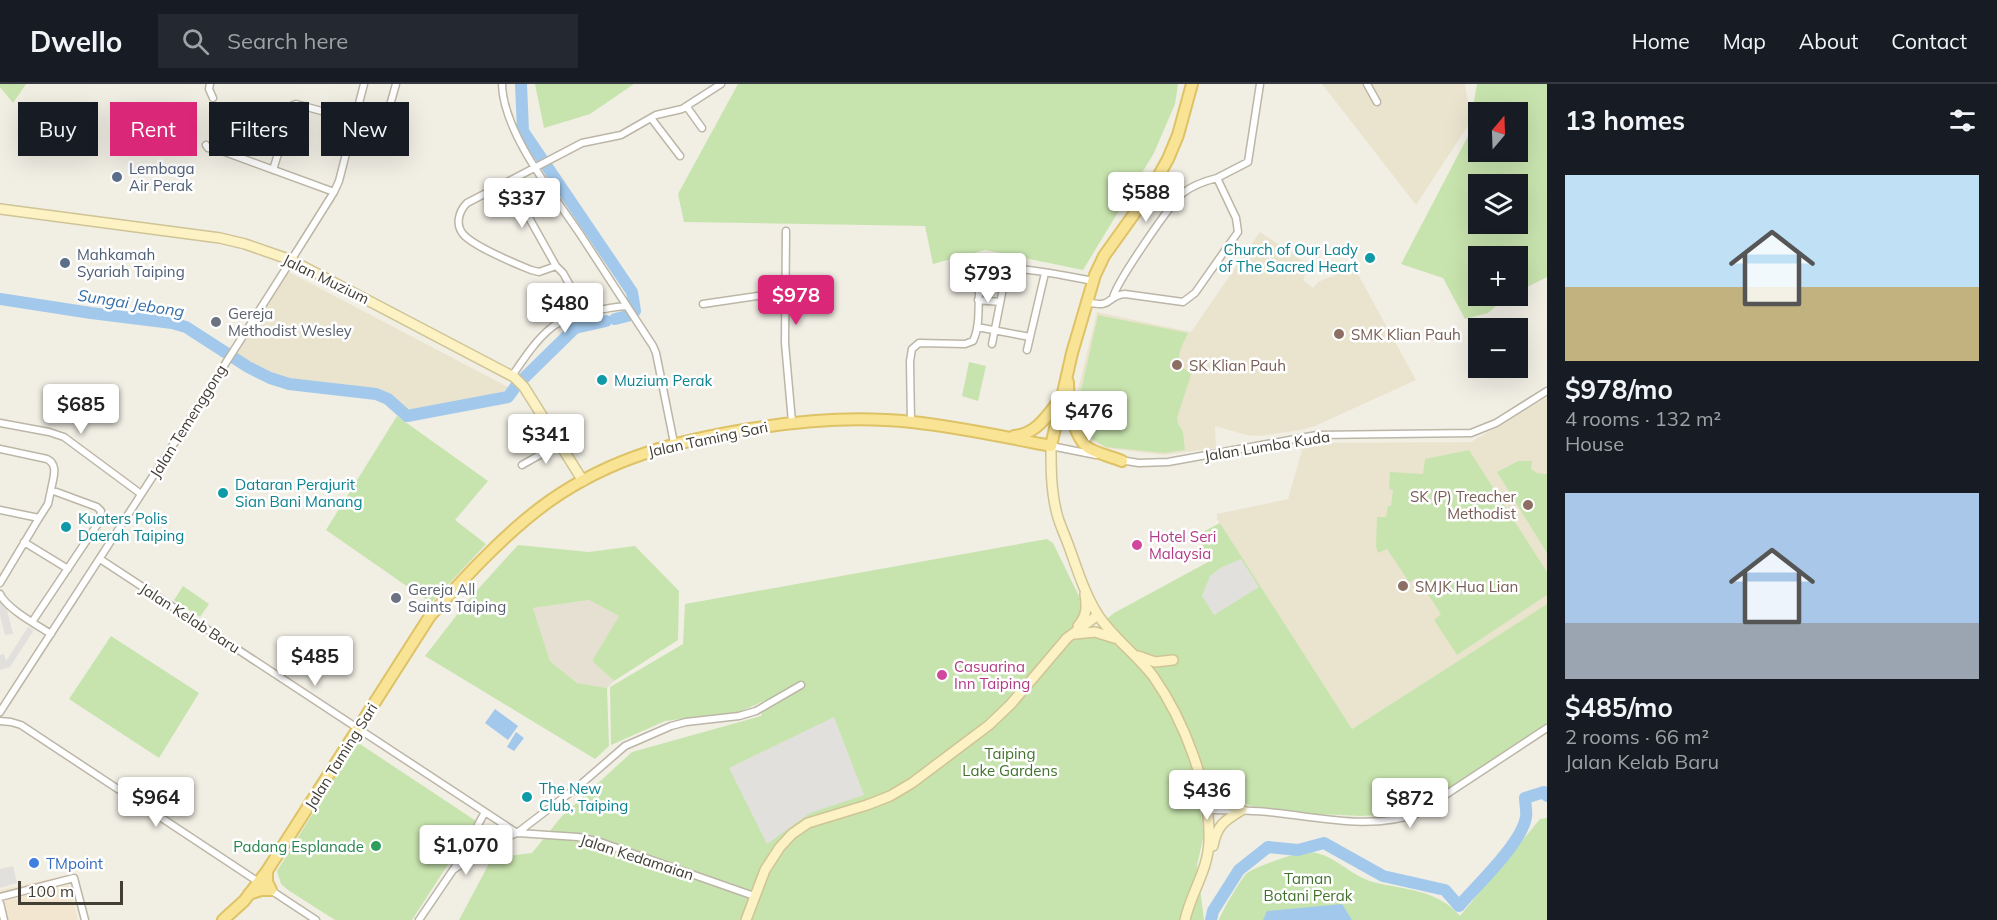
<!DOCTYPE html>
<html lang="en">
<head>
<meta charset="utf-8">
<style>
  body { margin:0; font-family:Mulish,sans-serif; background:#242831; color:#f1f3f6; height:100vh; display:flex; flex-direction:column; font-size:22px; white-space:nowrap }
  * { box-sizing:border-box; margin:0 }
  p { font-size:20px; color:#9ea1a6 }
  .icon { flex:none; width:33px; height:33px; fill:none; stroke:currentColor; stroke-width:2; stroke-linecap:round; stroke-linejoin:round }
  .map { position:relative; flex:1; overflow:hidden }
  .details { display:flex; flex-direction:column; background:#171b24; width:450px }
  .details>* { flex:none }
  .top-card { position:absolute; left:18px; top:18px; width:570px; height:54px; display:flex; gap:12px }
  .needle { width:39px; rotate:19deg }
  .controls { position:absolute; left:1468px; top:18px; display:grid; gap:12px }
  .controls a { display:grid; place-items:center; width:60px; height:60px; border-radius:0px; background:#171b24; box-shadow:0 6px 24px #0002; font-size:30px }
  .scale { position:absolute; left:18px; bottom:15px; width:105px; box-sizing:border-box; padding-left:6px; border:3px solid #433e34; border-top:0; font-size:16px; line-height:21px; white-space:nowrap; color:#433e34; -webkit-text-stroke:4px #fff; paint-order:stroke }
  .price { position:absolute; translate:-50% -51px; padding:0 14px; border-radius:6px; background:#fff; color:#222; font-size:20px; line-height:39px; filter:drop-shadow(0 2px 3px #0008) }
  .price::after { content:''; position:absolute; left:50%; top:36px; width:18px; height:14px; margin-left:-9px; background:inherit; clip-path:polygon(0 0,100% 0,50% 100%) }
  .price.selected { background:#db2777; color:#fff }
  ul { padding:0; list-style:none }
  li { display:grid; align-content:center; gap:12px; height:318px; padding:0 18px }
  li span { display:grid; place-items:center; height:186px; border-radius:0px; color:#555 }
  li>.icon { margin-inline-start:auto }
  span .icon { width:108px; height:108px; fill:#fffc; stroke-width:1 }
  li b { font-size:26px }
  h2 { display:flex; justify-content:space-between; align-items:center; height:72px; padding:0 18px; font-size:26px }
  .pill { padding:0 21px; border-radius:0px; background:#171b24; box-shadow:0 6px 24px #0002; font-size:21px; line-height:54px }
  .pill.selected { background:#db2777; color:#fff }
  header { display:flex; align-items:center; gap:36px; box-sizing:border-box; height:84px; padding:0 30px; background:#171b24; border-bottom:2px solid #363941 }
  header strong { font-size:28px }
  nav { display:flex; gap:33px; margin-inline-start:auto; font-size:21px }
  .search { width:420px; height:54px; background:#242831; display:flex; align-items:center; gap:15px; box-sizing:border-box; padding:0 21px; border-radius:0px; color:#9ea1a6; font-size:22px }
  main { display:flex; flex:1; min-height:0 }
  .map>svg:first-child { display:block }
  .residential { fill:#e5e0d2 }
  .commercial { fill:#f3e6d0 }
  .education { fill:#eae4cf }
  .green { fill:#c8e4ae; fill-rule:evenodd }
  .parking { fill:#e2e0dc }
  .water { fill:#a2c9ec }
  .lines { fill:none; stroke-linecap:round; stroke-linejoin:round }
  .river { stroke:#a2c9ec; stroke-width:12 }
  .street-casing { stroke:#bcb6a7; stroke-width:9 }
  .secondary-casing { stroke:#cfc496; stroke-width:12 }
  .primary-casing { stroke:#ddc266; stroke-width:14 }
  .street { stroke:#fff; stroke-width:6 }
  .secondary { stroke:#fcf2c4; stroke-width:9 }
  .primary { stroke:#f9e495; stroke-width:10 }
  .service-dot { fill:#5c6f8a; stroke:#fff; stroke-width:2 }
  .culture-dot { fill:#0f9aa8; stroke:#fff; stroke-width:2 }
  .worship-dot { fill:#6b7280; stroke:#fff; stroke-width:2 }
  .education-dot { fill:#8d6e63; stroke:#fff; stroke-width:2 }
  .hotel-dot { fill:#d1479c; stroke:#fff; stroke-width:2 }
  .leisure-dot { fill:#2e9e5b; stroke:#fff; stroke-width:2 }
  .shop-dot { fill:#3f7fe0; stroke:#fff; stroke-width:2 }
  .labels { text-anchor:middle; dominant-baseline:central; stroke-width:5; stroke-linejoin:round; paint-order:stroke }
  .service-label { font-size:15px; fill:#4e5e75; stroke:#fff; text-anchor:start }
  .culture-label { font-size:15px; fill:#0d838f; stroke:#fff; text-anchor:start }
  .street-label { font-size:15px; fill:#433e34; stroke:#fff }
  .worship-label { font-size:15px; fill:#5b616d; stroke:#fff; text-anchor:start }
  .education-label { font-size:15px; fill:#785e54; stroke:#fff; text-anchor:start }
  .hotel-label { font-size:15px; fill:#b23c85; stroke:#fff; text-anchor:start }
  .park-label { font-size:15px; fill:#41722b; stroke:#fff }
  .leisure-label { font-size:15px; fill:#27864d; stroke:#fff; text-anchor:end }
  .shop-label { font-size:15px; fill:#366cbe; stroke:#fff; text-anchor:start }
  .water-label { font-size:16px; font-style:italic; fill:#336fa9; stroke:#fff }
</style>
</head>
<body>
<header>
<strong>Dwello</strong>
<div class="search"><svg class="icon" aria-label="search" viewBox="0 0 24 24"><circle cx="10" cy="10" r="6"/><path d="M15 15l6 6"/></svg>Search here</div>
<nav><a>Home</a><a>Map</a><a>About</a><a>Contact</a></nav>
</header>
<main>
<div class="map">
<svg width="1547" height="836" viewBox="0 0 1547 836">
  <rect width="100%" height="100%" fill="#f1eee4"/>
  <path class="residential" d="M589,516l31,16 -28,45 22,20 -7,7 -30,-5 -27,-22 -17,-53z"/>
  <path class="commercial" d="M66,791l12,45h-78v-30z"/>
  <path class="education" d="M1322,0h143l6,37 -55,84z
    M1260,148l49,33 -6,15 10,8 5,-6 36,-15 62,113 -101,46 -14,4 -41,6 -14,-1 -31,-9 1,22 -52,7 -59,-7 -20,-11 -8,-43 20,-82 94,20z
    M289,188l219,115 -10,10 -91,19 -19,-17 -44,-10 -55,-5 -29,-12 -26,-14z
    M1547,313v207l-195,125 -135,-210v-5l71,-15 16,-56 167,-1z"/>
  <path class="green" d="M0,0h26l-13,19 -13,-16z
    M535,0h99l-44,30 -46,14z
    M738,0h440l-3,20 -21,49 -71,117 -98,-20 -52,14 -8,-38 -241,-4 -6,-28z
    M1477,0h70v193l-18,9 -11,2v-32h-39v40h28l-19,17 -23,6 -22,-41 -42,-14 67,-128zM1479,28h39v40h-39zM1479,100h39v40h-39z
    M1098,231l90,18c-3,8 -12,21 -8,30 1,4 8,8 11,11l-1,4 -13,40 1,5 5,9 2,18 -21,3 -58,-6 -19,-11 -7,-41z
    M969,278l17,4 -8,35 -16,-5z
    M397,332l91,65 -33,39 31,24 -55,59 -105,-73z
    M1469,366l78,122v23l-90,60 -23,-35 7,-6 -24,-36 -8,4 -22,-33 -9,4 -2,-7 1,-29h9l2,-11h3l2,-16 -4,-1 1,-17 33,2 2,-15z
    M1518,377h14l-1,8 6,4 10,1v79l-50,-81z
    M1220,439l132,206 195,-125v120l-130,85 -22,5 -34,2 -46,-2 -61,-7 -58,-22 8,50 -7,30 7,55h-745l33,-62 40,-5 30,-37 70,-64 129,-36 5,-16 -27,12 -74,9 -54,24 -1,-58 73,-43 2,-40 362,-65 6,4 42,86 19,-16 94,-51 -9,-28z
    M518,461l71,7 46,-6 44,45 -1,49 -64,41 -22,-20 27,-45 -30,-16 -56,8 17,53 27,22 30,5 2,58 -14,13 -170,-103 45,-58z
    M183,502l26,18 -9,13 -26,-17z
    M111,552l88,57 -40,65 -90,-59z
    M357,658l119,79 -64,99h-77l-47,-30 -7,-6 -4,-13z
    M1547,734v102h-328c2,-7 23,-43 28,-47 10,-7 52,-22 64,-21 24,3 40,24 62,30 32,8 64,7 87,34l80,-97z"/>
  <path class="parking" d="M1241,475l18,28 -45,28 -12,-19 8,-20 10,-8z
    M0,504l2,2 11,44 -8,1 -5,-19z
    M28,543l6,3 -24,37 -10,3v-15l4,-1 2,7z
    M834,633l30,78 -54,18 -43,31 -38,-76z
    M13,782l4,17 -17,5v-19z"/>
  <path class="water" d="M495,625l23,17 -10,14 -23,-17z
    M516,648l8,6 -10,13 -7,-4z
    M1342,820l10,16h-89l4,-9z"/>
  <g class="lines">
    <path class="river" d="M521,0l2,47 109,161 3,19
      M0,215l91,14 81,10 14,4 62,40 22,11 19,6 87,10 12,5 19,17 101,-19 8,-11
      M615,235l16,-4
      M522,296l53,-52 31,-7
      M1211,836l2,-9 26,-41 29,-23 30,3 26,-7 59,33 62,14 14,16c18,-21 63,-63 67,-89 1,-6 -1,-13 -1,-19l19,-6 3,4"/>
    <defs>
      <path id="street" d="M210,0l-1,5 4,9
        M502,0c1,48 51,110 78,150 24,37 49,75 73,112l3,7 18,90
        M1367,0l10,18
        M687,23l15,21
        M651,34l29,38
        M349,58l24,7 5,-1 18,-64
        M206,61l2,3 14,3 112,41
        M273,86l20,-65 3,-1 58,16
        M509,98l47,84 7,7 23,41
        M786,147l-1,112 7,79
        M556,182l-17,6 -8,-2c-17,-7 -57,-23 -68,-36 -8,-10 -4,-23 4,-31l115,-60 39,-8 35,-20 26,-6 39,-25
        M1113,214c2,-14 58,-95 70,-105 10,-8 22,-12 34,-15
        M978,216l22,2
        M1087,218c27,7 18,-6 38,-8l58,8 12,-9 43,-61 -2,-14 -19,-40 31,-16 12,-78
        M703,220l81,-12
        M977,243l53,10
        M992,260l15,-76
        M1027,266l18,-77
        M512,292c11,-16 23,-35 39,-48 14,-12 57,-21 76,-22
        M911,338l-1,-61 2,-12 7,-6 46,1 8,-3c10,-21 2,-47 9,-70 14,-10 91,6 111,10
        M0,339l49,9 15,5 77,57
        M1051,362l45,9
        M0,365l47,10c12,6 6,19 4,31l46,17 4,4 -2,11 -67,100
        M1120,376l19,3 29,-1 149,-27 154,-2 25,-10 51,-32
        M522,381l37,-21
        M0,426l39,8 -39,65
        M39,434l9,-14 3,-14
        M24,458l44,27
        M100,475l417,274
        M0,510c6,14 37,31 51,40
        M0,628c112,-173 225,-345 334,-520l5,-11 25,-97
        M0,637l11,1 10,3 239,158
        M1208,726c23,0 46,0 69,3 45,5 97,17 141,0l129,-85
        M518,749l60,4 22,5 154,54
        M455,783l30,-55
        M269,805l47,31
        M0,813l74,-19 11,42
        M0,819l4,17
        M419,836l34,-50 41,-28 23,-9 63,-48 45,-39 46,-20 15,-4 53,-6 17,-5 45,-26"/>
      <path id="secondary" d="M0,125l220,29 25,6 46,16 223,117 10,10 59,94
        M1051,362c0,21 0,43 5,64 2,11 8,23 12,34 9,24 16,49 30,71 15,23 38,39 55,61 31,44 58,113 56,166 -1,28 -18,51 -24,78
        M1078,542c9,-10 9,-19 7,-32
        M1075,550l20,-2 19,6
        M1138,572l17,6 18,-2
        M1204,702c10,13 22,19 38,24
        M1213,762c4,-21 11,-25 29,-36
        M746,836l19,-50 15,-23 12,-13 16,-11 59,-18 23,-9 22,-13 77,-58 22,-21 56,-66 31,-23"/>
      <path id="primary" d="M1068,298c0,19 5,57 22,67 9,5 22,8 32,12
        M1014,352c22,-2 32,-19 45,-35
        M249,810l12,-4h10l-4,-8v-11
        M223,836l21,-19 23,-30 163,-255c35,-39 78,-86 121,-116 62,-43 126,-59 199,-71 53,-9 108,-13 162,-7 47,5 93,15 139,24l21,-93 23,-78 9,-19 45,-63 19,-34 10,-24 14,-51"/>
    </defs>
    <use href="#street" class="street-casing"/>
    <use href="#secondary" class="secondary-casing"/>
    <use href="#primary" class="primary-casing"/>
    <use href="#street" class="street"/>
    <use href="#secondary" class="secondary"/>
    <use href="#primary" class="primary"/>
  </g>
  <g class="service-dot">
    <circle cx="117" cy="93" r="6"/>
    <circle cx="65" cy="179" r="6"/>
  </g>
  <g class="culture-dot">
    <circle cx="1370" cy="174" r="6"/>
    <circle cx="602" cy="296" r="6"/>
    <circle cx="223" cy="409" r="6"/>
    <circle cx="66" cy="443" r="6"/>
    <circle cx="527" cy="713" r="6"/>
  </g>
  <g class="worship-dot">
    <circle cx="216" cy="238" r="6"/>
    <circle cx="396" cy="514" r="6"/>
  </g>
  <g class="education-dot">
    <circle cx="1339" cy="250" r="6"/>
    <circle cx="1177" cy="281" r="6"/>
    <circle cx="1528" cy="421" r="6"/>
    <circle cx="1403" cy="502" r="6"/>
  </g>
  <g class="hotel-dot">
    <circle cx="1137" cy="461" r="6"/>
    <circle cx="942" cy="591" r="6"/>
  </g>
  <circle class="leisure-dot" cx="376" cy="762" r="6"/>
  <circle class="shop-dot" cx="34" cy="779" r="6"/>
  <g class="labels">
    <g class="service-label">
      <text x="129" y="84">Lembaga<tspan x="129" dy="17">Air Perak</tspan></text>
      <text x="77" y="170">Mahkamah<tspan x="77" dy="17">Syariah Taiping</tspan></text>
    </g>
    <g class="culture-label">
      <text x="1358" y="165" text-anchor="end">Church of Our Lady<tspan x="1358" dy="17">of The Sacred Heart</tspan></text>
      <text x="614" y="296">Muzium Perak</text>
      <text x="235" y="400">Dataran Perajurit<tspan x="235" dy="17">Sian Bani Manang</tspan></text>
      <text x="78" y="434">Kuaters Polis<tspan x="78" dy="17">Daerah Taiping</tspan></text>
      <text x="539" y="704">The New<tspan x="539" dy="17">Club, Taiping</tspan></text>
    </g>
    <g class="street-label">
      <text transform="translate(326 195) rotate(26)">Jalan Muzium</text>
      <text transform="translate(188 337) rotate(-58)">Jalan Temenggong</text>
      <text transform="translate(708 355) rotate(-12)">Jalan Taming Sari</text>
      <text transform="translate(1267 362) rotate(-9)">Jalan Lumba Kuda</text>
      <text transform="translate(190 534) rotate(33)">Jalan Kelab Baru</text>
      <text transform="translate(341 672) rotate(-58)">Jalan Taming Sari</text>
      <text transform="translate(637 773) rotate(18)">Jalan Kedamaian</text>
    </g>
    <g class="worship-label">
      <text x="228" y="229">Gereja<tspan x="228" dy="17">Methodist Wesley</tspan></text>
      <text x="408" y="505">Gereja All<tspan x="408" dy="17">Saints Taiping</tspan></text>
    </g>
    <g class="education-label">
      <text x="1351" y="250">SMK Klian Pauh</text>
      <text x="1189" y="281">SK Klian Pauh</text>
      <text x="1516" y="412" text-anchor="end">SK (P) Treacher<tspan x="1516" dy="17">Methodist</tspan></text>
      <text x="1415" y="502">SMJK Hua Lian</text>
    </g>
    <g class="hotel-label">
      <text x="1149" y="452">Hotel Seri<tspan x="1149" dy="17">Malaysia</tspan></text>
      <text x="954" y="582">Casuarina<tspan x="954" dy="17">Inn Taiping</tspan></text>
    </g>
    <g class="park-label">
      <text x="1010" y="669">Taiping<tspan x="1010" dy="17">Lake Gardens</tspan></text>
      <text x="1308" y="794">Taman<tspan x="1308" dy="17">Botani Perak</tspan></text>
    </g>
    <g class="leisure-label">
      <text x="364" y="762">Padang Esplanade</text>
    </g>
    <g class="shop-label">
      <text x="46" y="779">TMpoint</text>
    </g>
    <g class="water-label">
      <text transform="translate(131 219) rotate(9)">Sungai Jebong</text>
    </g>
  </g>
</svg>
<div class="controls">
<a><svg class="needle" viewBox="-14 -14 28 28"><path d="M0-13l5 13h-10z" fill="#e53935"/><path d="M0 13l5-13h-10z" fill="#9ea1a6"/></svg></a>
<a><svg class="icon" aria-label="layers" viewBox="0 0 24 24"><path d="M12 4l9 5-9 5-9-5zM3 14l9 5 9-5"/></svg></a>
<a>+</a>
<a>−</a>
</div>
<div class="scale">100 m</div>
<b class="price" style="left:1146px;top:139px">$588</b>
<b class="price" style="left:522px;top:145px">$337</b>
<b class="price" style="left:988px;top:220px">$793</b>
<b class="price selected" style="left:796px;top:242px">$978</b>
<b class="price" style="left:565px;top:250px">$480</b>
<b class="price" style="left:81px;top:351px">$685</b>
<b class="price" style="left:1089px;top:358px">$476</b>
<b class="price" style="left:546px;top:381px">$341</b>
<b class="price" style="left:315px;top:603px">$485</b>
<b class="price" style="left:1207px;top:737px">$436</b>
<b class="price" style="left:156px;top:744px">$964</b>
<b class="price" style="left:1410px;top:745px">$872</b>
<b class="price" style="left:466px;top:792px">$1,070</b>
<div class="top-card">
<a class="pill">Buy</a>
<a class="pill selected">Rent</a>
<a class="pill">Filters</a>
<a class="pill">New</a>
</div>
</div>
<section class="details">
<h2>13 homes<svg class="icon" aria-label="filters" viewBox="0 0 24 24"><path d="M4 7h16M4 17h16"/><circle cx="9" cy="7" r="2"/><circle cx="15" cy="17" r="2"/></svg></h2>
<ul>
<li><span style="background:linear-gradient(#bfe0f5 60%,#c2b280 0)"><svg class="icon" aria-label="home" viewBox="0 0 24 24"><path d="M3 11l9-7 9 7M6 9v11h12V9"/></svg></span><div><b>$978/mo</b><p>4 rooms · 132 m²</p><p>House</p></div></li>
<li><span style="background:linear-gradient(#a9c7e8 70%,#9aa5b1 0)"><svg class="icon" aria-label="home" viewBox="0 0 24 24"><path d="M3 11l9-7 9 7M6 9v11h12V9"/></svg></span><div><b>$485/mo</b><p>2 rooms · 66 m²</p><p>Jalan Kelab Baru</p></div></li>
</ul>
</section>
</main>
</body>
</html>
